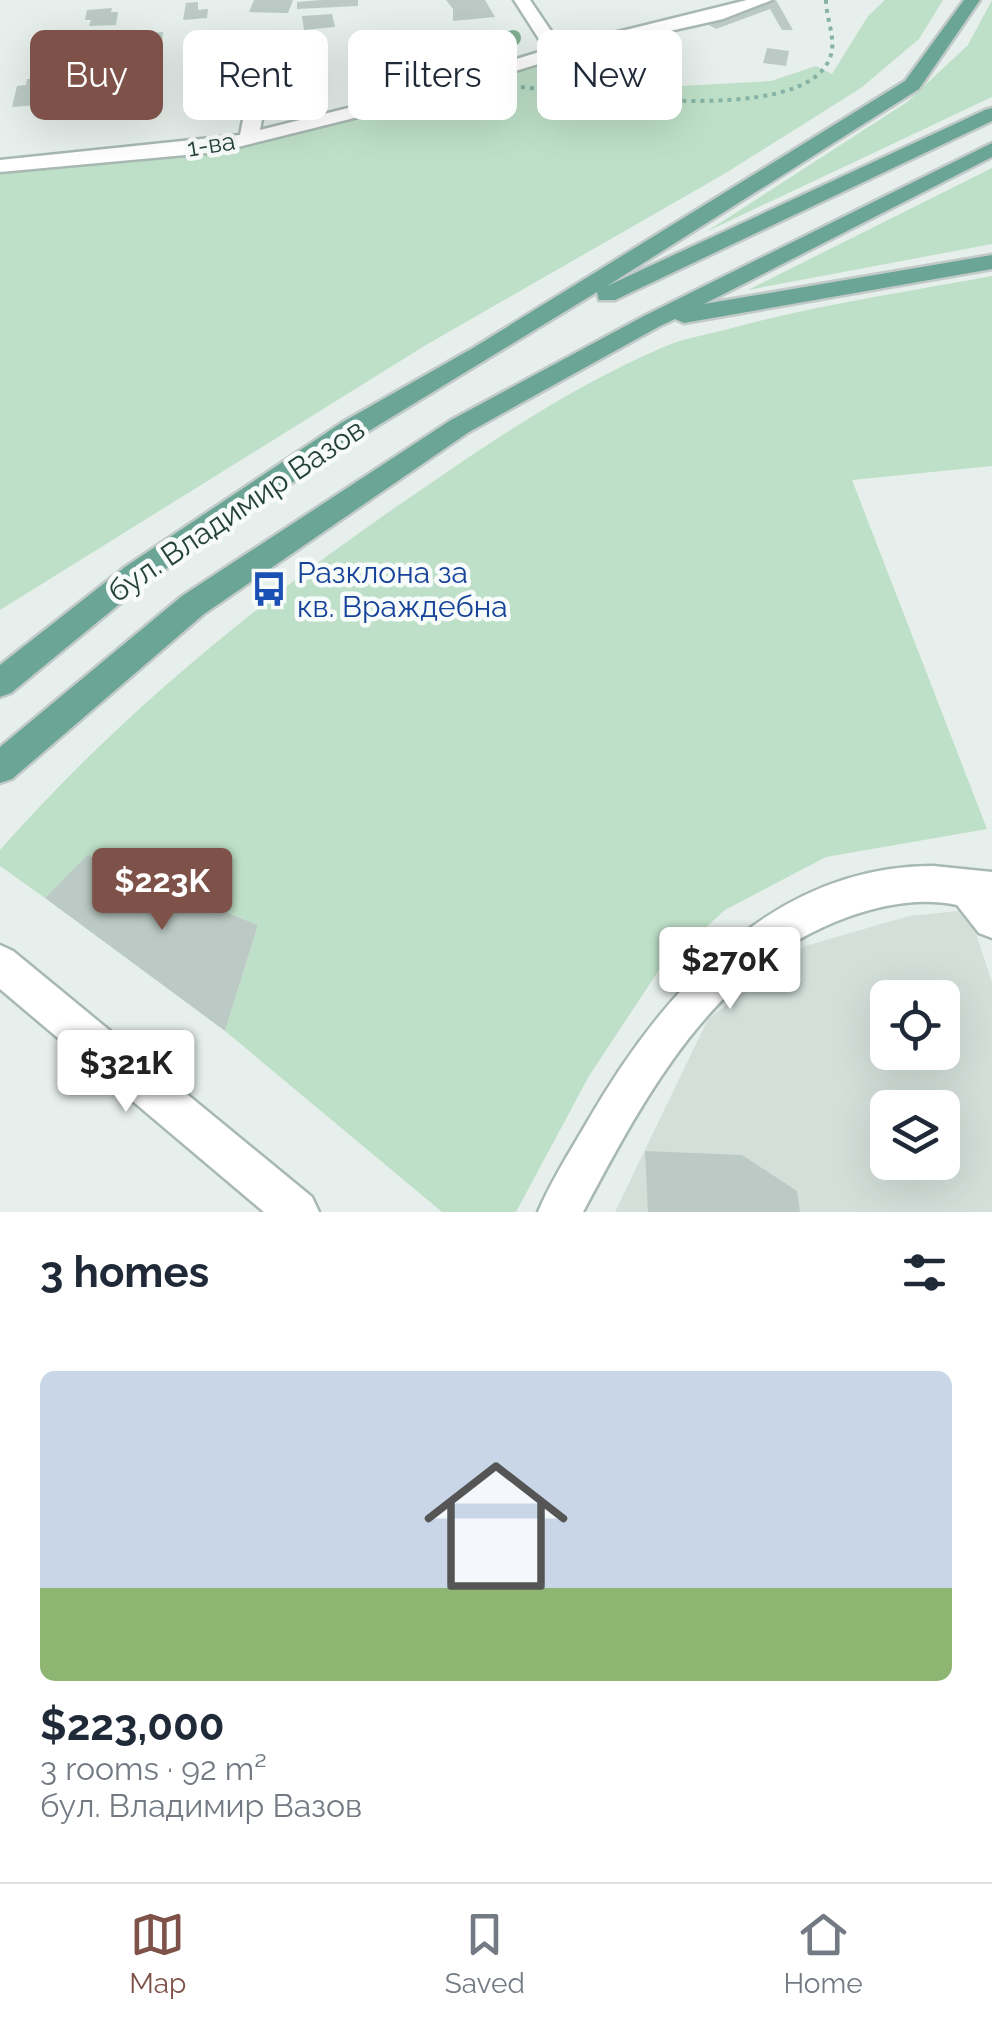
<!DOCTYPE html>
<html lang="en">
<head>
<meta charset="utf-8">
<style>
  body { margin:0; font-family:Raleway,sans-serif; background:#f2f2f3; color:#1f2937; height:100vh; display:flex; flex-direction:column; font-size:38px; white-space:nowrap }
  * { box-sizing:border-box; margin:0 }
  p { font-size:32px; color:#747a83 }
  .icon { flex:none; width:55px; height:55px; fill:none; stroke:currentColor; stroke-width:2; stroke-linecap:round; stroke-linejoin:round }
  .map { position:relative; height:1212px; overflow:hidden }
  .drawer { display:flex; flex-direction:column; background:#fff; flex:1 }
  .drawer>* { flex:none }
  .guide { position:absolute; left:30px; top:30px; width:932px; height:90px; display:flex; gap:20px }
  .buttons { position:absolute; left:870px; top:980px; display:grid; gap:20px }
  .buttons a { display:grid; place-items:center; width:90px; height:90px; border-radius:15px; background:#fff; box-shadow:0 10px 40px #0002; font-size:50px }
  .price { position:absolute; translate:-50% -85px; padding:0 22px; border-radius:10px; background:#fff; color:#222; font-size:32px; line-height:65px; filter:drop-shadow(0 2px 5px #0008) }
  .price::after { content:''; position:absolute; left:50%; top:60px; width:30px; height:22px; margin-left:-15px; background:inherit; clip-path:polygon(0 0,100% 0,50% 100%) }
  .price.on { background:#7f5249; color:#fff }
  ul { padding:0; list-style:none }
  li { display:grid; align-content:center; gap:20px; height:530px; padding:0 40px }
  li span { display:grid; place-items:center; height:310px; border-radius:15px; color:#555 }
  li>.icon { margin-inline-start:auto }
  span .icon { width:180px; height:180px; fill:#fffc; stroke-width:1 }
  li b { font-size:42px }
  h2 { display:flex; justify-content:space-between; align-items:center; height:120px; padding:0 40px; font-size:42px }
  .chip { padding:0 35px; border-radius:15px; background:#fff; box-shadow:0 10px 40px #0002; font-size:35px; line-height:90px }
  .chip.on { background:#7f5249; color:#fff }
  .tabs { display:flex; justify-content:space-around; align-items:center; height:140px; border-top:2px solid #e0e1e3; background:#fff; font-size:28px; color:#747a83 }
  .tabs a { display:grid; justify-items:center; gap:5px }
  .tabs .on { color:#7f5249 }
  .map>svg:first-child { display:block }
  .built { fill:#d4dfda; fill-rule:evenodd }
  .green { fill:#bfe0c8 }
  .building { fill:#bbcac4 }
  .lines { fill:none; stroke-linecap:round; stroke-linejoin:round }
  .minor-casing { stroke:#a8b8b2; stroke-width:5 }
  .major-casing { stroke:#c2cac8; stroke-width:5 }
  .path { stroke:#86b3a5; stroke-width:4; stroke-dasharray:4 5; stroke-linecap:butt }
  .minor { fill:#fff; fill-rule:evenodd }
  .major { fill:#6aa596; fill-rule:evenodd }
  .tree { fill:#80af93 }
  .labels { text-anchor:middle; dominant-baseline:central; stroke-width:9; stroke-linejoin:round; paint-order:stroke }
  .far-street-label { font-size:25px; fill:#24423a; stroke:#f7fbf9 }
  .street-label { font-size:30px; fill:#24423a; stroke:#f7fbf9 }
  .transit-label { font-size:30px; fill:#164399; stroke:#f7fbf9; text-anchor:start }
</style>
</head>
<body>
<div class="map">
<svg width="992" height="1212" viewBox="0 0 992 1212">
  <rect width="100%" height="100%" fill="#e6efeb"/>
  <path class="built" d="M968,910l24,72v230h-377l93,-193 97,-73 104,-30zM888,998h54v54h-54zM888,1108h54v54h-54z"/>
  <path class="green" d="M885,0h58l-24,39 -58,49 -137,86 -298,171 -426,265v-441l305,-40 258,-72 43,33 165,-9 45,-15 16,8 36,-58z
    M992,0v97l-286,135 201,-130 61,-57z
    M992,168v76l-244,46z
    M992,276v190l-140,14 135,349 -161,28 -101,53 -66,60 -70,106 -73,136h-74l-217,-181 33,-106 -171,-70 -42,43 -45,-32v-16c125,-142 274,-261 431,-367 74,-51 152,-102 235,-137 21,-9 45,-12 66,-18 85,-23 173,-36 260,-52z"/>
  <path class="building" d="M254,0h39l-5,13 -39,-1z
    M322,0h36v6l-61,3v-7z
    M446,0h39l10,17 -42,4v-12z
    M776,0l17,30h-11l-12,-21 -54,20 -7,-4z
    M198,2v8l10,-1 -1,9 -24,2 3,-17z
    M112,8l-1,4h7l-2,13 -27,1 2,-6h-6l2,-10z
    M332,14l3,13 -31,3 -2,-14z
    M163,32l-1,12 -36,6 3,-16z
    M114,37l-2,12 -29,2 3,-12z
    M767,48l22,3 -3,15 -23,-3z
    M627,49l25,4 -8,13 -27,6 -16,-18z
    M67,67l-2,8 -34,2 2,-8z
    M102,74l-2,24 -31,3 3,-25z
    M49,78l-4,21 -7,6 -26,2 5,-21 9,-1 1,-6z
    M163,81l-2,15h-35l3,-13z
    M87,855l171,70 -33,106 -180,-133z
    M645,1151l97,4 55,36 3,21h-152z"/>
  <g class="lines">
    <defs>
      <path id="minor" d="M514,0h16l31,46 186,-46h25l-49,19 -142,32 -187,57 -176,44 -218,20v-12l240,-25 16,-82 9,-5 9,5 -14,77 120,-30 166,-50z
        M933,866l59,6v66l-13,-5 -22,-28c-37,-8 -77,0 -112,13 -132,49 -199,176 -262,294h-45c13,-31 31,-59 48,-88 74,-129 184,-258 347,-258z
        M0,945l13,6 299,246 7,15h-55l-264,-223z"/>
      <path id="major" d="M964,0h16l-61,89 -312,197 378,-176 7,-2v13l-377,179h-16l-2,-8 -238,145 -214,146 -134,110 -11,4v-32l125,-98 216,-144 132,-75 432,-267z
        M992,143v14l-288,147 288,-49v14l-308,54 -9,-4 -15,7 -191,106 -265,182 -192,165 -12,4v-36l182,-151 269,-176 193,-104z"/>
    </defs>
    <use href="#minor" class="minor-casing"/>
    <use href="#major" class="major-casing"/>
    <path class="path" d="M521,87c60,6 278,40 308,-27 9,-19 -3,-40 -3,-60"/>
    <use href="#minor" class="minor"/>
    <use href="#major" class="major"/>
  </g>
  <circle class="tree" cx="513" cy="38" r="8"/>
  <defs>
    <symbol id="bus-bare" viewBox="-9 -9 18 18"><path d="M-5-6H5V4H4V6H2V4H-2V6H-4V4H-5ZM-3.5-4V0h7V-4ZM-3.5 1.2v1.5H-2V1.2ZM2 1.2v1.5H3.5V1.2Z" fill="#1a4fb4" stroke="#f7fbf9" stroke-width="2.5" paint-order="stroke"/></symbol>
  </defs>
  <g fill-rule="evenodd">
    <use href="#bus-bare" x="244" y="564" width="50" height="50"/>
  </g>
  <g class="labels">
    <g class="far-street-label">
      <text transform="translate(211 144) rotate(-9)">1-ва</text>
    </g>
    <g class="street-label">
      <text transform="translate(236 510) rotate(-34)">бул. Владимир Вазов</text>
    </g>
    <g class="transit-label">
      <text x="297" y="572">Разклона за<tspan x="297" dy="34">кв. Враждебна</tspan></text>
    </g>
  </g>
</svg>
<div class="buttons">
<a><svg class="icon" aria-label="locate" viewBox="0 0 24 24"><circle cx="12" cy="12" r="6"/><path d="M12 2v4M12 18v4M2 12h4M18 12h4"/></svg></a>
<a><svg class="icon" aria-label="layers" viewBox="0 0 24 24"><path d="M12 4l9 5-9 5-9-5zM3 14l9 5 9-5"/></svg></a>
</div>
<b class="price on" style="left:162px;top:933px">$223K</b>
<b class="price" style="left:730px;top:1012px">$270K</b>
<b class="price" style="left:126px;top:1115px">$321K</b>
<div class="guide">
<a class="chip on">Buy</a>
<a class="chip">Rent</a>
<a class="chip">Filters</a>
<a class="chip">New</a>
</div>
</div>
<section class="drawer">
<h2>3 homes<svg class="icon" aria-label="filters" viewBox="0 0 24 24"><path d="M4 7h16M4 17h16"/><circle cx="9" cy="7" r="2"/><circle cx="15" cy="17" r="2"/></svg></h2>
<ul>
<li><span style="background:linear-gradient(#c9d6e8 70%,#8fb573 0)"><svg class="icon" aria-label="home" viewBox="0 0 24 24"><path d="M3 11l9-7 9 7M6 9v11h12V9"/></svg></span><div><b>$223,000</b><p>3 rooms · 92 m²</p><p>бул. Владимир Вазов</p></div></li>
</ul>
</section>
<nav class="tabs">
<a class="on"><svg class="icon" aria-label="map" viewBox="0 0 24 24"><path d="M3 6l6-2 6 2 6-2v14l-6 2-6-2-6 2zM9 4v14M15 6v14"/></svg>Map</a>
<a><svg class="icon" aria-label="saved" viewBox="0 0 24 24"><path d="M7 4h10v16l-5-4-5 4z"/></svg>Saved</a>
<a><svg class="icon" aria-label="home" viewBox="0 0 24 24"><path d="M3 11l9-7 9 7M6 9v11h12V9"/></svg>Home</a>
</nav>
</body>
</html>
